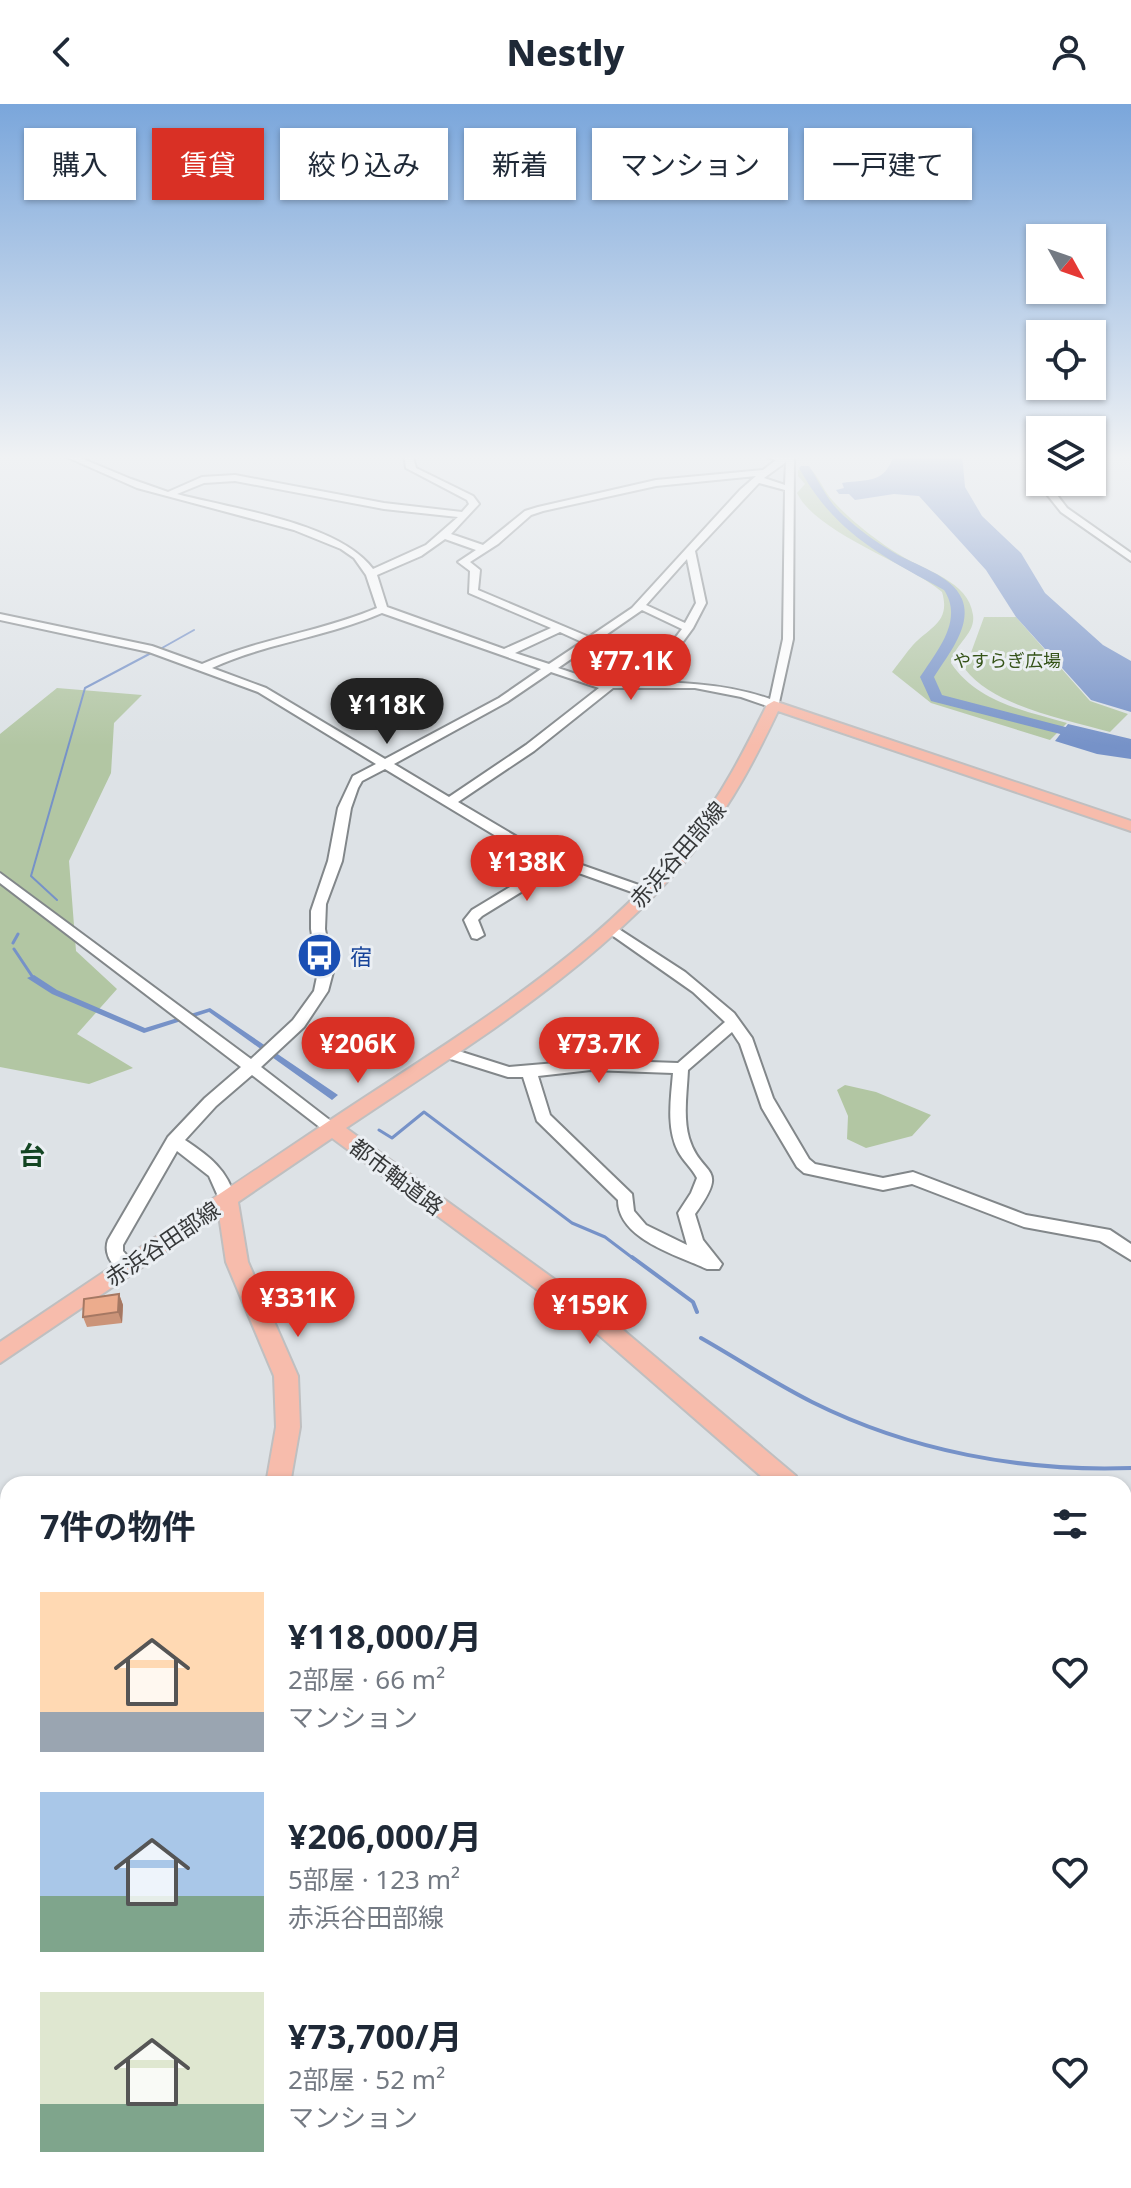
<!DOCTYPE html>
<html lang="ja">
<head>
<meta charset="utf-8">
<style>
  body { margin:0; font-family:"Noto Sans","Noto Sans JP",sans-serif; background:#f6f6f7; color:#1f2937; height:100vh; display:flex; flex-direction:column; font-size:30px; white-space:nowrap }
  * { box-sizing:border-box; margin:0 }
  p { font-size:26px; color:#747a83 }
  .icon { flex:none; width:44px; height:44px; fill:none; stroke:currentColor; stroke-width:2; stroke-linecap:round; stroke-linejoin:round }
  .map { position:relative; flex:1; overflow:hidden }
  .sheet { position:absolute; left:0px; top:1372px; width:1132px; height:712px; display:flex; flex-direction:column; background:#fff; border-radius:24px 24px 0 0; box-shadow:0 2px 6px #0004 }
  .sheet>* { flex:none }
  .guide { position:absolute; left:24px; top:24px; width:1084px; height:72px; display:flex; gap:16px }
  .needle { width:52px; rotate:130deg }
  .controls { position:absolute; left:1026px; top:120px; display:grid; gap:16px }
  .controls a { display:grid; place-items:center; width:80px; height:80px; border-radius:0px; background:#fff; box-shadow:0 2px 6px #0004; font-size:40px }
  .price { position:absolute; translate:-50% -68px; padding:0 18px; border-radius:28px; background:#d93025; color:#fff; font-size:26px; line-height:52px; filter:drop-shadow(0 2px 4px #0008) }
  .price::after { content:''; position:absolute; left:50%; top:48px; width:24px; height:18px; margin-left:-12px; background:inherit; clip-path:polygon(0 0,100% 0,50% 100%) }
  .price.active { background:#222; color:#fff }
  ul { padding:0; list-style:none }
  li { display:flex; align-items:center; gap:24px; height:200px; padding:0 40px }
  li span { display:grid; place-items:center; flex:none; width:224px; height:160px; border-radius:0px; color:#555 }
  li>.icon { margin-inline-start:auto }
  span .icon { width:96px; height:96px; fill:#fffc; stroke-width:1 }
  li b { font-size:34px }
  h2 { display:flex; justify-content:space-between; align-items:center; height:96px; padding:0 40px; font-size:34px }
  .tag { padding:0 28px; border-radius:0px; background:#fff; box-shadow:0 2px 6px #0004; font-size:28px; line-height:72px }
  .tag.active { background:#d93025; color:#fff }
  header { display:flex; justify-content:space-between; align-items:center; height:104px; padding:0 40px; background:#fff; font-size:36px; font-weight:800 }
  .map>svg:first-child { display:block }
  .green { fill:#b2c6a3 }
  .water { fill:#7692c8 }
  .lines { fill:none; stroke-linecap:round; stroke-linejoin:round }
  .stream-far2 { stroke:#7692c8; stroke-width:2 }
  .stream-far1 { stroke:#7692c8; stroke-width:3 }
  .stream { stroke:#7692c8; stroke-width:4 }
  .river { fill:#7692c8; fill-rule:evenodd }
  .minor-casing { stroke:#82878a; stroke-width:4 }
  .major-casing { stroke:#bfbfc0; stroke-width:4 }
  .minor { fill:#fff; fill-rule:evenodd }
  .major { fill:#f7bcac; fill-rule:evenodd }
  .wall { fill:#cb9479 }
  .shaded-wall { fill:#a57863 }
  .building { fill:#ecac8d; stroke:#a57863; stroke-width:2 }
  .labels { text-anchor:middle; dominant-baseline:central; stroke-width:6; stroke-linejoin:round; paint-order:stroke }
  .far-park-label { font-size:18px; fill:#355318; stroke:#ebeff3 }
  .street-label { font-size:22px; fill:#363839; stroke:#ebeff3 }
  .transit-label { font-size:22px; fill:#164399; stroke:#ebeff3; text-anchor:start }
  .quarter-label { font-size:26px; font-weight:bold; fill:#144623; stroke:#ebeff3 }
</style>
</head>
<body>
<header><svg class="icon" aria-label="back" viewBox="0 0 24 24"><path d="M15 5l-7 7 7 7"/></svg>Nestly<svg class="icon" aria-label="person" viewBox="0 0 24 24"><circle cx="12" cy="8" r="4"/><path d="M4 21q1-7 8-7t8 7"/></svg></header>
<div class="map">
<svg width="1131" height="2084" viewBox="0 0 1131 2084">
  <rect width="100%" height="100%" fill="#dde2e6"/>
  <path class="green" d="M808,363c11,8 15,24 25,34 18,20 44,40 67,54 25,16 69,26 73,60 3,19 -20,30 -22,48 26,39 74,48 116,60l-17,17 -119,-37 -39,-31c7,-9 14,-19 21,-27 17,-18 38,-23 29,-53 -35,-30 -126,-59 -145,-99l8,-9 -7,-8v-6z
    M984,513h32l74,84 38,13 -18,18c-44,-13 -116,-25 -145,-63z
    M57,584l85,7 -28,28 -3,50 -42,88 7,90 41,38 -40,45 56,34 -44,16 -89,-17v-333z
    M845,981l31,7 55,23 -19,21 -46,12 -19,-9 1,-23 -11,-26z"/>
  <path class="water" d="M894,350h68l3,33 17,29 39,37 24,40 58,52 28,16v51l-40,-12 -75,-83 -30,-47 -67,-74 -25,-2 -39,6 -6,-6h-10l-3,-4 8,-2 -2,-5c27,-4 43,1 52,-29z
    M1068,620l63,15v20l-34,-5 -42,-13z
    M34,871l23,15 88,38 65,-20 128,87 -6,5 -123,-88 -65,21 -92,-39 -25,-16z"/>
  <g class="lines">
    <path class="stream-far2" d="M162,544l32,-18
      M57,796l-26,-24 54,-188 68,-36"/>
    <path class="stream-far1" d="M13,839l5,-9
      M14,845l20,30
      M379,1026l13,8 32,-26 148,111 33,14 29,22"/>
    <path class="stream" d="M632,1153l61,45 4,10
      M701,1234c37,21 73,45 111,64 98,49 210,70 319,66"/>
    <path class="river" d="M801,362h8c11,17 19,36 35,50 14,13 32,26 49,36 21,13 59,23 69,47 11,27 -15,57 -28,78l8,18 189,49v8l-200,-51 -11,-24c17,-26 44,-57 24,-87 -64,-35 -109,-57 -145,-122z"/>
    <defs>
      <path id="minor" d="M60,350h11l60,25 37,13 34,-15 33,-2 149,28 78,9 7,-8 -2,-4 -61,-32 -2,-14h8l4,14 57,28 6,8 -28,30 32,11 42,-34 13,-4 118,-27 107,-10 13,-10 -17,-6 24,2 11,-2 -1,185 -15,68h-8l-29,-10 -46,-9h-82l-79,63 -76,51 81,48 114,40v6h-10l-81,-29 -80,49 -4,4 6,15 -7,4 -5,-1 -8,-18 8,-10 78,-47 -21,-7 -144,-87 -23,12 -4,7 -7,20 -9,53 -16,43 -1,25 8,43 -5,19 -24,36 -43,40 79,61 -8,6 -6,-2 -74,-57 -36,31 -31,34c24,16 43,30 50,59l-2,4h-12l-12,-27 -32,-25 -54,94v6l14,16 -3,5c-17,4 -32,-16 -26,-32l60,-103 37,-39 36,-31 -241,-184v-10l251,186 42,-39 21,-29 4,-19 -7,-43v-18l17,-50 10,-53 15,-32 23,-12 -118,-72 -109,-40 -149,-32v-6l152,32 50,18c56,-25 118,-32 175,-56l-11,-33 -12,-17 -13,-9 -47,-19 -157,-42zM786,358l-1,23 -21,-7zM756,372l-16,14 -108,118 -43,29 -111,-47 2,-20 -10,-8 28,-18 33,-29 12,-4 113,-25zM235,377l149,28 74,8 -32,28 -53,24c-34,-46 -140,-60 -196,-75l27,-11zM759,379l26,7 -2,149 -13,60c-49,-17 -97,-17 -148,-17l8,-7 41,-17 22,-30 13,-25 -11,-52zM445,435l31,11 -18,12 12,9 -1,22 82,35 -47,21 -117,-42 -10,-32 44,-19zM687,455l9,44 -11,20 -39,-18zM642,506l40,19 -19,25 -41,17 -14,11h-8l-42,-14zM382,509l159,56 -42,29 -114,61 -119,-71 -54,-20c54,-25 115,-31 170,-55zM560,528l22,10 -33,22 -34,-11zM551,568l48,16 -73,57 -77,52 -55,-33 113,-62z
        M1027,350h8l5,11v14l-4,-3z
        M1039,376l8,2 20,26 64,45v8l-70,-49 -24,-30z
        M611,820l74,48 49,41 18,25 21,60 36,61 6,5 68,14 30,-6 113,43 84,15 21,14v16l-31,-19 -76,-14 -112,-43 -29,6 -79,-17 -7,-6 -35,-59 -22,-64 -8,-12 -44,38c-1,22 -5,47 1,68 12,40 42,26 6,76l8,26 19,24 -3,5h-12c-30,-14 -89,-30 -89,-69l-81,-79 -14,-44h-15l-67,-21 -3,-4 8,-5 63,20 82,-7 87,3 47,-41 -32,-30 -87,-61 -2,-3zM591,966l82,3c-2,25 -7,54 5,78 5,10 14,17 19,27l-6,15 -13,20 9,32 -41,-20 -12,-14 -2,-17 -82,-79 -12,-39z
        M8,1801v24l-8,2v-24z
        M1124,1929l7,3v31l-7,-3z
        M8,2063v13h14l-1,8h-21v-18z
        M569,2076h26l-3,8h-26z"/>
      <path id="major" d="M774,597l357,120v10l-353,-120c-22,46 -45,91 -77,131 -94,120 -230,202 -355,286l270,196 180,152 3,8h-29l-170,-148 -268,-198 -94,64 10,60 50,114 2,51 -10,57h-24l10,-57 -2,-51 -48,-114 -7,-47 -219,148v-21c109,-73 217,-147 326,-219 127,-85 269,-166 364,-288 32,-40 54,-84 77,-130z
        M1124,1716l7,3v35l-7,-3z
        M214,2076h37l3,8h-36z"/>
    </defs>
    <use href="#minor" class="minor-casing"/>
    <use href="#major" class="major-casing"/>
    <use href="#minor" class="minor"/>
    <use href="#major" class="major"/>
  </g>
  <path class="wall" d="M119,1190l4,11 -1,18 -35,4 -4,-10z"/>
  <path class="shaded-wall" d="M119,1190l4,11 -1,18 -4,-11z"/>
  <path class="building" d="M119,1190l-1,18 -35,5 1,-18z"/>
  <linearGradient id="sky" x2="0" y2="1"><stop stop-color="#7aa6db"/><stop offset="0.55" stop-color="#f0f2f4"/><stop offset="1" stop-color="#f0f2f4" stop-opacity="0"/></linearGradient>
  <rect width="1131" height="642" fill="url(#sky)"/>
  <defs>
    <symbol id="bus-disc" viewBox="-11 -11 22 22"><circle r="9.5" fill="#1a4fb4" stroke="#ebeff3"/><path d="M-5-6H5V4H4V6H2V4H-2V6H-4V4H-5ZM-3.5-4V0h7V-4ZM-3.5 1.2v1.5H-2V1.2ZM2 1.2v1.5H3.5V1.2Z" fill="#fff"/></symbol>
  </defs>
  <g fill-rule="evenodd">
    <use href="#bus-disc" x="294" y="826" width="51" height="51"/>
  </g>
  <g class="labels">
    <g class="far-park-label">
      <text x="1007" y="556">やすらぎ広場</text>
    </g>
    <g class="street-label">
      <text transform="translate(677 750) rotate(-49)">赤浜谷田部線</text>
      <text transform="translate(397 1072) rotate(37)">都市軸道路</text>
      <text transform="translate(162 1139) rotate(-34)">赤浜谷田部線</text>
    </g>
    <g class="transit-label">
      <text x="350" y="852">宿</text>
    </g>
    <g class="quarter-label">
      <text x="32" y="1051">台</text>
    </g>
  </g>
</svg>
<div class="controls">
<a><svg class="needle" viewBox="-14 -14 28 28"><path d="M0-13l5 13h-10z" fill="#e53935"/><path d="M0 13l5-13h-10z" fill="#747a83"/></svg></a>
<a><svg class="icon" aria-label="locate" viewBox="0 0 24 24"><circle cx="12" cy="12" r="6"/><path d="M12 2v4M12 18v4M2 12h4M18 12h4"/></svg></a>
<a><svg class="icon" aria-label="layers" viewBox="0 0 24 24"><path d="M12 4l9 5-9 5-9-5zM3 14l9 5 9-5"/></svg></a>
</div>
<b class="price" style="left:631px;top:598px">¥77.1K</b>
<b class="price active" style="left:387px;top:642px">¥118K</b>
<b class="price" style="left:527px;top:799px">¥138K</b>
<b class="price" style="left:358px;top:981px">¥206K</b>
<b class="price" style="left:599px;top:981px">¥73.7K</b>
<b class="price" style="left:298px;top:1235px">¥331K</b>
<b class="price" style="left:590px;top:1242px">¥159K</b>
<div class="guide">
<a class="tag">購入</a>
<a class="tag active">賃貸</a>
<a class="tag">絞り込み</a>
<a class="tag">新着</a>
<a class="tag">マンション</a>
<a class="tag">一戸建て</a>
</div>
<section class="sheet">
<h2>7件の物件<svg class="icon" aria-label="filters" viewBox="0 0 24 24"><path d="M4 7h16M4 17h16"/><circle cx="9" cy="7" r="2"/><circle cx="15" cy="17" r="2"/></svg></h2>
<ul>
<li><span style="background:linear-gradient(#ffd9b3 75%,#9aa5b1 0)"><svg class="icon" aria-label="home" viewBox="0 0 24 24"><path d="M3 11l9-7 9 7M6 9v11h12V9"/></svg></span><div><b>¥118,000/月</b><p>2部屋 · 66 m²</p><p>マンション</p></div><svg class="icon" aria-label="heart" viewBox="0 0 24 24"><path d="M12 20l-8-8c-3-5 5-10 8-4 3-6 11-1 8 4z"/></svg></li>
<li><span style="background:linear-gradient(#a9c7e8 65%,#7fa58c 0)"><svg class="icon" aria-label="home" viewBox="0 0 24 24"><path d="M3 11l9-7 9 7M6 9v11h12V9"/></svg></span><div><b>¥206,000/月</b><p>5部屋 · 123 m²</p><p>赤浜谷田部線</p></div><svg class="icon" aria-label="heart" viewBox="0 0 24 24"><path d="M12 20l-8-8c-3-5 5-10 8-4 3-6 11-1 8 4z"/></svg></li>
<li><span style="background:linear-gradient(#dfe7d0 70%,#7fa58c 0)"><svg class="icon" aria-label="home" viewBox="0 0 24 24"><path d="M3 11l9-7 9 7M6 9v11h12V9"/></svg></span><div><b>¥73,700/月</b><p>2部屋 · 52 m²</p><p>マンション</p></div><svg class="icon" aria-label="heart" viewBox="0 0 24 24"><path d="M12 20l-8-8c-3-5 5-10 8-4 3-6 11-1 8 4z"/></svg></li>
</ul>
</section>
</div>
</body>
</html>
